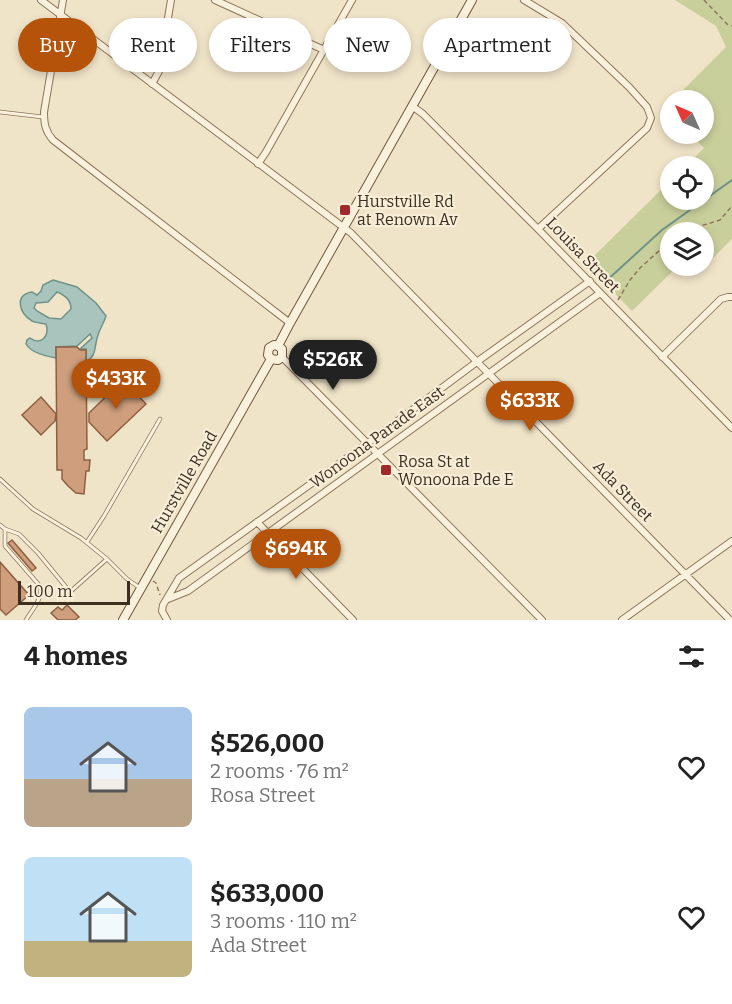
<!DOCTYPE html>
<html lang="en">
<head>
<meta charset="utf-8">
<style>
  body { margin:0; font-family:Bitter,serif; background:#f6f6f6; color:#222; height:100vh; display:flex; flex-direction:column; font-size:22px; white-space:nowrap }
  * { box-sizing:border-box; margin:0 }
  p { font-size:20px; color:#767676 }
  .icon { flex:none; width:33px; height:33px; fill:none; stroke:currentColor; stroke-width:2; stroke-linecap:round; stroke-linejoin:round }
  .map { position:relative; height:620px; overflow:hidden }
  .drawer { display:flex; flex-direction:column; background:#fff; flex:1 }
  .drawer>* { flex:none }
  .hud { position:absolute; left:18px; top:18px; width:696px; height:54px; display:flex; gap:12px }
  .needle { width:39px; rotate:315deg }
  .controls { position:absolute; left:660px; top:90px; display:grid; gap:12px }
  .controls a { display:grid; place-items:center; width:54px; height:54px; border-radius:50%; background:#fff; box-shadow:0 3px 9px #0003; font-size:30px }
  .scale { position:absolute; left:18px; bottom:15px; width:112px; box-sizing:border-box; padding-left:6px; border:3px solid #3d2e20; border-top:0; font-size:16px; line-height:21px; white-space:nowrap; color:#3d2e20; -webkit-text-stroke:4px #f7eed8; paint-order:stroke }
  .price { position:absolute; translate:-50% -51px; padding:0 14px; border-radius:21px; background:#b45309; color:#fff; font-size:20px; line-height:39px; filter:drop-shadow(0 2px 3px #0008) }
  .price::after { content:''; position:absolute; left:50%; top:36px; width:18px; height:14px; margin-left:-9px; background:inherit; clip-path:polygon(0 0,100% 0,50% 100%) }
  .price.on { background:#222; color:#fff }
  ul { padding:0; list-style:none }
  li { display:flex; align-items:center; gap:18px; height:150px; padding:0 24px }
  li span { display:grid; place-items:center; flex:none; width:168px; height:120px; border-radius:9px; color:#555 }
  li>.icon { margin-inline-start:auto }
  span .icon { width:72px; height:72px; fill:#fffc; stroke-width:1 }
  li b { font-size:26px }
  h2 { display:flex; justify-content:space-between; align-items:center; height:72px; padding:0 24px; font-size:26px }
  .tag { padding:0 21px; border-radius:27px; background:#fff; box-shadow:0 3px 9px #0003; font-size:21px; line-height:54px }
  .tag.on { background:#b45309; color:#fff }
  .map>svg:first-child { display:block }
  .green { fill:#c9cf9b }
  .water { fill:#a9c4bc; stroke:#6f938a; stroke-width:1.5; fill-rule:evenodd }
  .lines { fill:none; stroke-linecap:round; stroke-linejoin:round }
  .stream { stroke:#6f938a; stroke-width:2 }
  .building { fill:#cf9f7d; stroke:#8d5f41; stroke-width:1.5 }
  .service-casing { stroke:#8d765c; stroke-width:4.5 }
  .minor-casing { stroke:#8d765c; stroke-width:8 }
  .secondary-casing { stroke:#6f573f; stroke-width:10 }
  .path { stroke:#8d765c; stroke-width:1.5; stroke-dasharray:4.5 3; stroke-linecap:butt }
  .service { stroke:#faf1dc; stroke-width:3 }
  .minor { stroke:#faf1dc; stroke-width:6 }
  .secondary { stroke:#faf1dc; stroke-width:8 }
  .poi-dot { fill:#9e2a2b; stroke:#f7eed8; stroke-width:2 }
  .labels { text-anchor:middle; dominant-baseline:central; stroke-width:4.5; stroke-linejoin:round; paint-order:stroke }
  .poi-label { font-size:16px; fill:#3d2e20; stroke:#f7eed8; text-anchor:start }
  .street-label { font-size:16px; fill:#3d2e20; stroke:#f7eed8 }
</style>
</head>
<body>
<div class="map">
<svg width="732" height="620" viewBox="0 0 732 620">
  <rect width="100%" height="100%" fill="#f0e4c8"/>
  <path class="green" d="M675,0h57v239l-19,19 -9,-10v-16h-34v34h8l-46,45 -46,-47 84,-83v19h34v-34h-18l18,-18 -14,-14h14v-34h-31l53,-53 -10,-21z"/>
  <path class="water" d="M53,280l24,7 19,16 10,13c-2,7 -6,12 -8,19 -4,11 -1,21 -12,27v-13h-6l12,-11 -2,-4 -13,12 -21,1v11c-10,-2 -25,-5 -30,-14l1,-4 3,-2c11,8 20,-2 16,-14 -4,-1 -11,-1 -14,-3 -13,-8 -18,-26 0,-29l5,3 4,-4 2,-6zM57,292c8,3 14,9 14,17l-10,10 -12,-1 -12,-7 -3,-3 2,-5 12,-1z"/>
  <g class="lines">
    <path class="stream" d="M605,282l57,-52 70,-50"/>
  </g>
  <path class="building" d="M56,347h21l3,3h6l1,99 -3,1v10h6l-1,11h-3l-2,23 -8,-1 -8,-7 -6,-7v-9h-5z
    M123,380l23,24 -39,37 -18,-19v-9z
    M41,397l15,17 -1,7 -14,14 -19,-20z
    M12,540l24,28 -4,3 -24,-28z
    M0,562l29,33 -23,20 -6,-6z
    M67,605l12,12 -4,3h-17l-7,-7 7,-6 4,3z"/>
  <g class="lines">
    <defs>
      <path id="service" d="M0,112l43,5
        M0,479l33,30 48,29 26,21 20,20 13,9
        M0,525l5,4 14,5 19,19 32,39 37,-33
        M5,529v17l35,40c4,11 -8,24 -14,34
        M87,542l17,-26 56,-97"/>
      <path id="minor" d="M41,0l310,233 379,387
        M63,0l-19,112c0,11 1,19 9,28l237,183
        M215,0l109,50
        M524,0l38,23 67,64 18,20 4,11 -4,10 -109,101
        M152,84l7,-13 12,-71
        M412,106l11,8 115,115 194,199
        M258,164l8,-12 86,-152
        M282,357l260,263
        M662,357l59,-58 7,-2h4
        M257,522l96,98
        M168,599l20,-8 412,-298
        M167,620l-5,-9 1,-6 16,-27 189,-135 110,-82 112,-80
        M622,620l110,-79"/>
      <path id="secondary" d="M278,346l12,-23 182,-323
        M271,359l7,1 4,-3v-8l-4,-3
        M271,359l-3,-4 1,-7 5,-3 4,1
        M123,620l148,-261"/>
    </defs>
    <use href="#service" class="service-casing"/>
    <use href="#minor" class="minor-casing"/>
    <use href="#secondary" class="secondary-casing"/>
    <path class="path" d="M704,0l23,24 5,2
      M681,232l39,-12 12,-14
      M618,300l12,-20 10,-12 30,-27
      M153,581l3,2 4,12"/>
    <use href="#service" class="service"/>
    <use href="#minor" class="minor"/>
    <use href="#secondary" class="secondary"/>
  </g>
  <g class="poi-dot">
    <rect x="339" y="204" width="12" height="12" rx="3"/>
    <rect x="380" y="464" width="12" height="12" rx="3"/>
  </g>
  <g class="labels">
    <g class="poi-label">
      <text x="357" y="201">Hurstville Rd<tspan x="357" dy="18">at Renown Av</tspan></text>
      <text x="398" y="461">Rosa St at<tspan x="398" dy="18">Wonoona Pde E</tspan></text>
    </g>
    <g class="street-label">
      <text transform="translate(583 255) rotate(46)">Louisa Street</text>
      <text transform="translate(377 437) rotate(-36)">Wonoona Parade East</text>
      <text transform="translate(184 482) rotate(-60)">Hurstville Road</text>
      <text transform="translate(623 491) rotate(46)">Ada Street</text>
    </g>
  </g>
</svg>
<div class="controls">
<a><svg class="needle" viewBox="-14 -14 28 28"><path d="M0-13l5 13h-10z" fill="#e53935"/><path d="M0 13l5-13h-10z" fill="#767676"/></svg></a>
<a><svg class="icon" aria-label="locate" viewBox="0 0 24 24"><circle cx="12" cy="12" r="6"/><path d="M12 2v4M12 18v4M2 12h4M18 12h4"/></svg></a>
<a><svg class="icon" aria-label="layers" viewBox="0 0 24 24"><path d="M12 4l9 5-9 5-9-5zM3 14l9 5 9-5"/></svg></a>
</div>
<div class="scale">100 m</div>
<b class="price on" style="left:333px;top:391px">$526K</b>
<b class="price" style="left:116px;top:410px">$433K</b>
<b class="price" style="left:530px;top:432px">$633K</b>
<b class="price" style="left:296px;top:580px">$694K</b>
<div class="hud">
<a class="tag on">Buy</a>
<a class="tag">Rent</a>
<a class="tag">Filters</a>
<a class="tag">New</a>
<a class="tag">Apartment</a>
</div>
</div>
<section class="drawer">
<h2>4 homes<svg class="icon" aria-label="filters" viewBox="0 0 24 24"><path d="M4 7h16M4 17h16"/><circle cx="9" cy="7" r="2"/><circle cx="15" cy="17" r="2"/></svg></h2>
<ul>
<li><span style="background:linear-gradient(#a9c7e8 60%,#b9a48a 0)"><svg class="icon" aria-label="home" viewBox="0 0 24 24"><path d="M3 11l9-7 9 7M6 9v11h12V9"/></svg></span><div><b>$526,000</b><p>2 rooms · 76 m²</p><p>Rosa Street</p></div><svg class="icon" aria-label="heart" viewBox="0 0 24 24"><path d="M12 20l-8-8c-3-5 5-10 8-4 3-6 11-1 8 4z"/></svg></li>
<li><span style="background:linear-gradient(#bfe0f5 70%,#c2b280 0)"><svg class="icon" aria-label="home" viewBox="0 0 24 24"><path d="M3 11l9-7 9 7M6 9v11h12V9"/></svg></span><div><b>$633,000</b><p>3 rooms · 110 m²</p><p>Ada Street</p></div><svg class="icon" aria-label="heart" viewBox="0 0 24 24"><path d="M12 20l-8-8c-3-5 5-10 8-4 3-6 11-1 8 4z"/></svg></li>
</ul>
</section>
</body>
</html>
